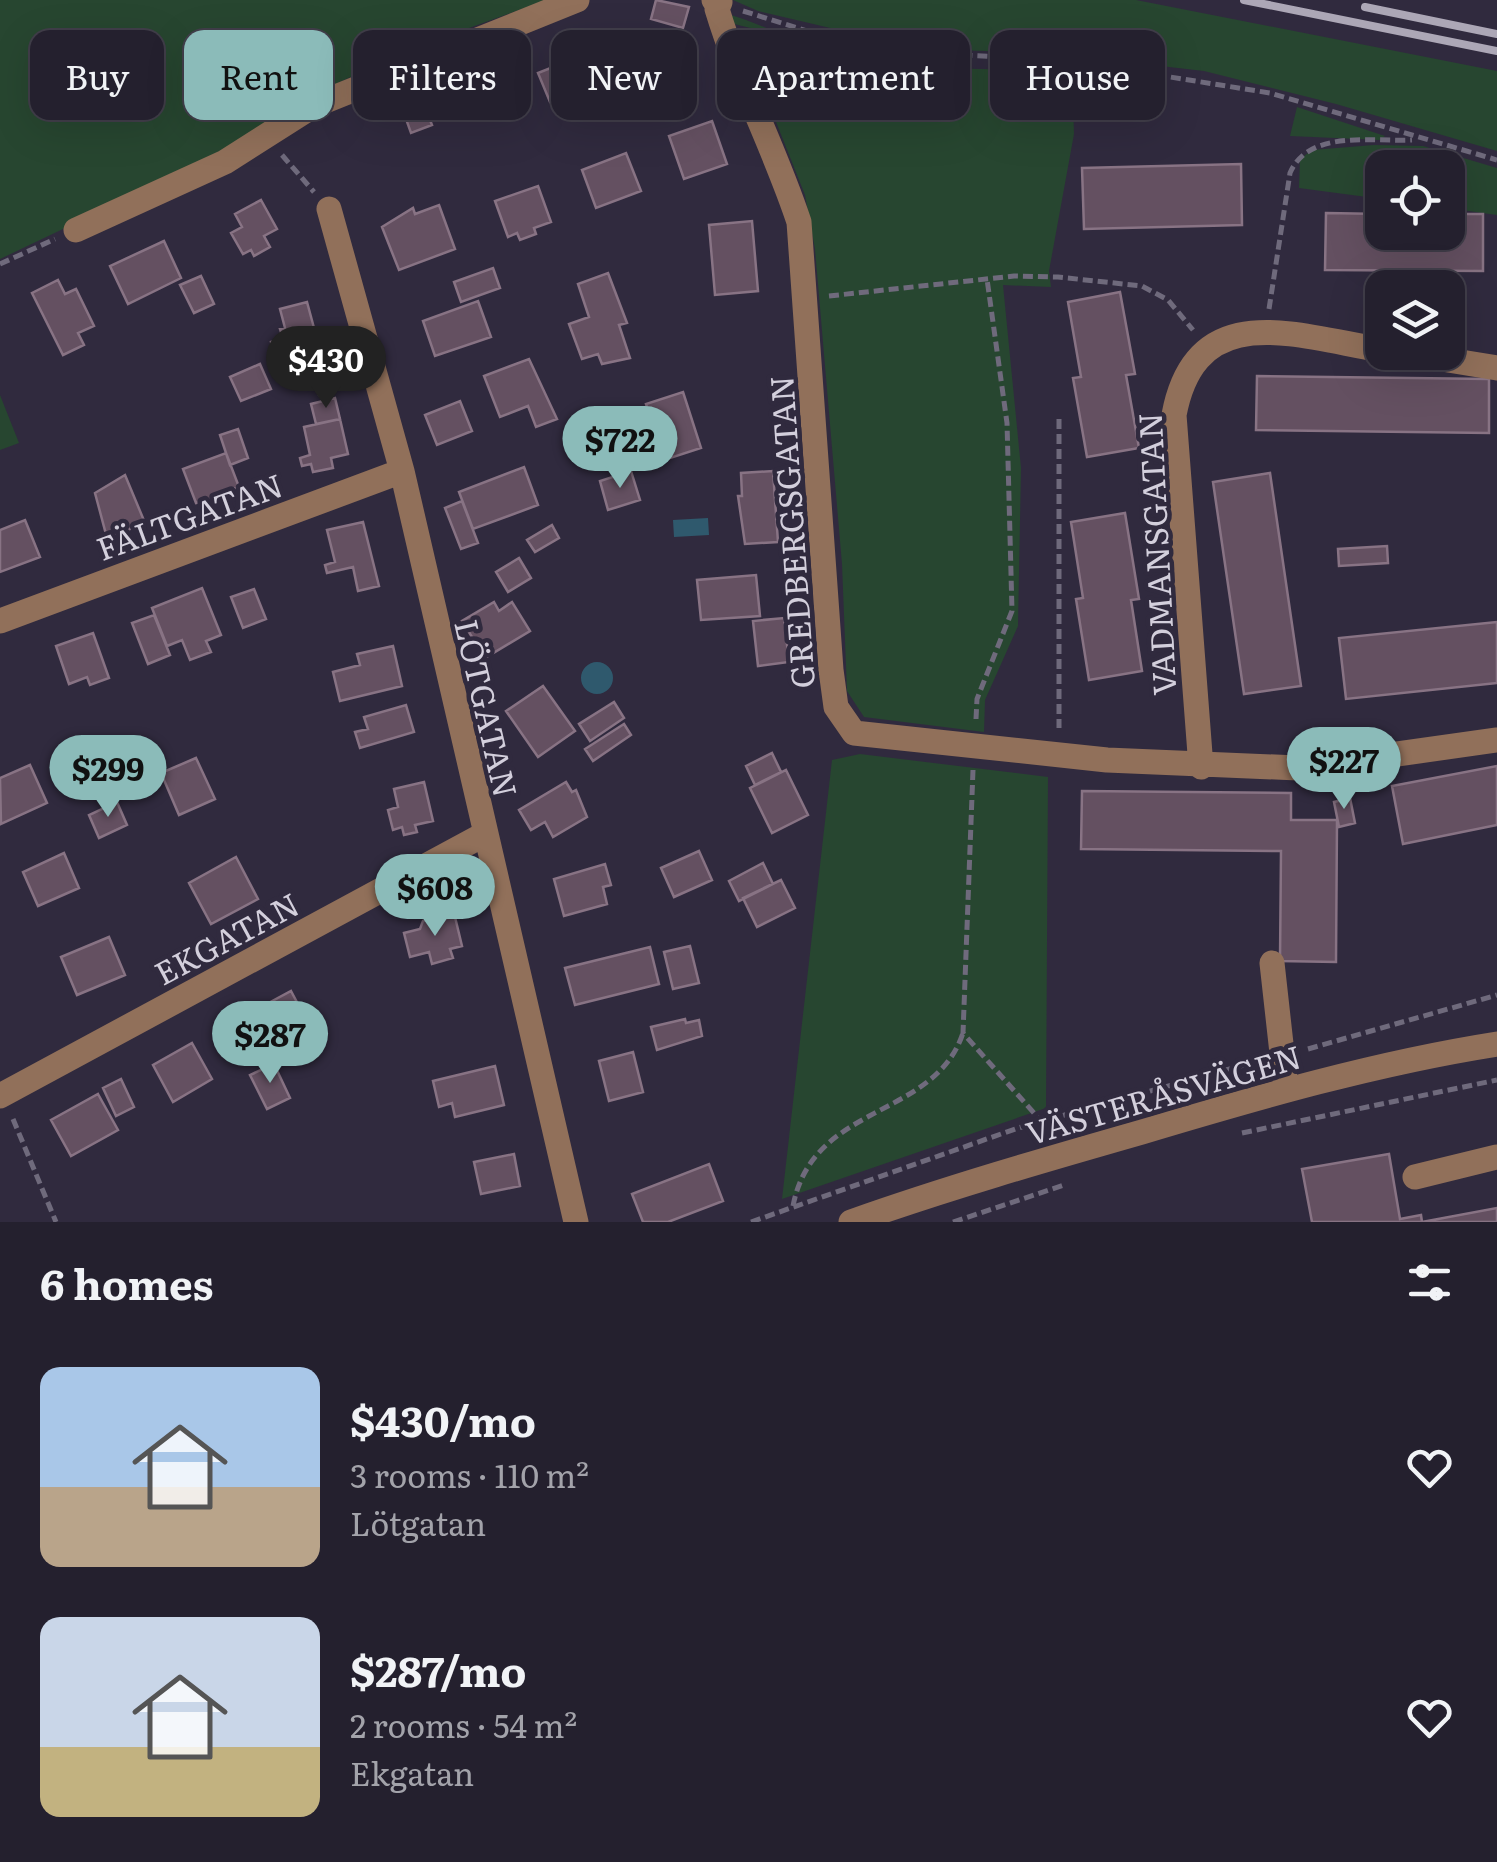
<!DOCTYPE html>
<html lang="en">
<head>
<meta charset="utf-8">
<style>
  body { margin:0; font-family:Literata,serif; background:#2c2836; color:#f1f3f6; height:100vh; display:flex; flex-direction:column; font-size:38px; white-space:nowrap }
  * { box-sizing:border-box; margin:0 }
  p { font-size:32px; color:#a3a3aa }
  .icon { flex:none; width:55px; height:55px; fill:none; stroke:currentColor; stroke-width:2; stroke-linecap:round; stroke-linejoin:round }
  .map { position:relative; height:1222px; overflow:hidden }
  .side { display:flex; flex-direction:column; background:#24202e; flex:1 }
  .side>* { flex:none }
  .top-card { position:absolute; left:30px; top:30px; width:1438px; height:90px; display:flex; gap:20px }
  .buttons { position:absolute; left:1365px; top:150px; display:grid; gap:20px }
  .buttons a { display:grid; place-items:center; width:100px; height:100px; border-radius:20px; background:#24202e; box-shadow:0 10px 40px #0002,0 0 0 2px #413e4a; font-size:50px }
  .price { position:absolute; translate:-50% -85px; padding:0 22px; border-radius:35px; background:#8bbbb9; color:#111; font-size:32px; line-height:65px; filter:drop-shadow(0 2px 5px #0008) }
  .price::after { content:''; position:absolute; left:50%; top:60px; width:30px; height:22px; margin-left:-15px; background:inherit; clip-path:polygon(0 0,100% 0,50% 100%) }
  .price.on { background:#222; color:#fff }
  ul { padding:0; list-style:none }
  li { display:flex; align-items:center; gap:30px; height:250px; padding:0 40px }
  li span { display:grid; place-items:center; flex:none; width:280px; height:200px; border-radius:20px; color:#555 }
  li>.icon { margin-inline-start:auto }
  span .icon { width:120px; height:120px; fill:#fffc; stroke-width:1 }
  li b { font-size:42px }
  h2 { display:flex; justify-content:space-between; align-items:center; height:120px; padding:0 40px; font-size:42px }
  .chip { padding:0 35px; border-radius:20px; background:#24202e; box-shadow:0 10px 40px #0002,0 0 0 2px #413e4a; font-size:35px; line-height:90px }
  .chip.on { background:#8bbbb9; color:#111 }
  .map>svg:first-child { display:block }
  .green { fill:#274630 }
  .water { fill:#2f596d }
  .building { fill:#645061; stroke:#887384; stroke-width:2.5 }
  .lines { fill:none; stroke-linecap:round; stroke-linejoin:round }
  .path { stroke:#6f6a7c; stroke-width:5; stroke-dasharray:10 5; stroke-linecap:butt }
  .minor { stroke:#91705a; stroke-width:25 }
  .rail { stroke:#aca7b6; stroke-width:8 }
  .labels { text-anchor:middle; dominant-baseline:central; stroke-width:9; stroke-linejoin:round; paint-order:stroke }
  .street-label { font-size:32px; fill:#d3cfdc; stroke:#302a3e }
</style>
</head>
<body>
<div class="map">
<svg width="1497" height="1222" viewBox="0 0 1497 1222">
  <rect width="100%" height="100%" fill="#302a3e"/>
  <path class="green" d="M0,0h547l-139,50 -115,54 -83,55 -210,100z
    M733,0h403l361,71v80l-161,-47 -132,-33 -157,-18 -127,-4 -162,-38z
    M725,13c30,9 58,23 87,32 84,26 172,26 260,23l2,66 -25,137 2,16 -48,-2 18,183 -3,158 -33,74 -1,32 -120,-15 -17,-26 -5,-127 -27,-315 -10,-54 -46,-116 12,-32 -8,-16 -33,-8z
    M1297,107l88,29 -5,4 -90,-4z
    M1374,145l49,1 74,22v47l-49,-7v-40h-66v31l-83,-11 1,-29 12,-9z
    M0,395l19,48 -19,7z
    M860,754l188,23 -2,331 -264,91 50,-439z"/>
  <path class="water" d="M613,428l12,34 -17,5 -12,-33z
    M708,518l1,17 -35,2 -1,-17z
    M581 678a16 16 0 1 1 32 0a16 16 0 1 1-32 0Z"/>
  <path class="building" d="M656,0l33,7 -6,21 -32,-9z
    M511,55l19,49 -14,5 -18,-49z
    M573,59l12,30 -35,13 -12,-29z
    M426,110l6,15 -21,8 -5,-14z
    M712,121l15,43 -43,15 -15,-43z
    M626,153l15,38 -45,17 -14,-38z
    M1241,164l1,61 -158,4 -2,-61z
    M538,186l13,36 -17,6 2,6 -16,6 -3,-7 -9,4 -13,-36z
    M261,200l16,29 -13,7 6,11 -16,9 -3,-6 -8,4 -12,-21 11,-6 -7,-13z
    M439,205l16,44 -56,21 -17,-43 31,-19 2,6z
    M1326,213l56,1v18h66v-18h35v57l-158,-1z
    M752,221l6,70 -43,4 -6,-70z
    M164,241l17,37 -53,26 -18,-38z
    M493,268l7,20 -39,14 -7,-20z
    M608,273l19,50 -8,2 11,33 -28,6 -4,-10 -16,5 -13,-35 20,-7 -11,-33z
    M201,276l13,28 -20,9 -14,-28z
    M58,280l7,14 11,-5 18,37 -16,7 6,12 -21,10 -31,-62z
    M1120,292l15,82 -9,1 13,73 -52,9 -14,-79 8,-1 -13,-75z
    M478,301l13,36 -56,19 -12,-35z
    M307,302l10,37 -22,6 2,7 -22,6 -4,-16 12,-3 -3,-10 5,-1 -5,-19z
    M529,359l28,60 -21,8 -8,-21 -28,11 -16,-41z
    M260,364l11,25 -30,12 -11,-24z
    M330,375l4,16 -15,4 -3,-17z
    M1257,376l232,3v54l-233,-3z
    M683,392l18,56 -37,12 -18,-56z
    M335,398l5,21 -24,5 -5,-20z
    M460,401l12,30 -35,14 -12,-30z
    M340,419l8,35 -17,4 2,10 -20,4 -2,-8 -9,2 -2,-8 10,-3 -6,-28z
    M238,429l10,29 -18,7 -10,-30z
    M226,453l13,34 -10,3 3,6 -36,7 -13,-34z
    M524,467l14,38 -65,24 -14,-37z
    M631,471l9,29 -32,10 -8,-29z
    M773,471l5,71 -33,2 -7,-48h4l-1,-23z
    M1270,473l31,213 -57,8 -31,-212z
    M125,475l20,48 -38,15 -12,-45z
    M462,501l16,42 -17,6 -16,-41z
    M1125,513l14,86 -8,1 11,71 -53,9 -13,-81 7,-1 -12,-76z
    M25,520l15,37 -40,15v-42z
    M363,522l16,64 -21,5 -5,-24 -26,6 -2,-8 10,-3 -8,-32z
    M552,525l7,13 -24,14 -8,-12z
    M1387,546l1,17 -49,3 -1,-17z
    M519,558l12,20 -23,14 -12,-20z
    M756,575l4,41 -59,4 -4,-40z
    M202,588l19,47 -15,6 5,11 -21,8 -8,-20 -15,6 -15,-38z
    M254,589l12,30 -23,9 -12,-31z
    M494,602l5,9 13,-9 18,29 -45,27 -23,-37z
    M154,615l16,40 -22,9 -16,-41z
    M784,618l5,44 -31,4 -5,-45z
    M1497,622v61l-151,16 -7,-61z
    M93,633l16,45 -19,7 -3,-8 -18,7 -13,-38z
    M393,646l9,40 -62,15 -7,-29 27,-7 -3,-11z
    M543,686l32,45 -37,26 -32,-46z
    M614,702l10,16 -34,23 -11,-17z
    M406,705l8,27 -54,16 -5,-16 13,-3 -4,-12z
    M624,724l7,11 -38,26 -8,-12z
    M772,753l9,19 -26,13 -9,-19z
    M196,758l19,41 -36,16 -18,-42z
    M30,765l17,38 -46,21 -1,-46z
    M1497,766v59l-94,19 -11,-58z
    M786,770l22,45 -36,18 -22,-45z
    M424,782l9,39 -18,4 2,7 -13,3 -2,-8 -9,3 -5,-20 10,-3 -4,-18z
    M566,782l6,10 4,-2 11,27 -34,20 -8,-15 -14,8 -12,-20z
    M1082,791l209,2v27h46l-1,142 -56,-1 1,-110 -200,-2z
    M1350,798l5,25 -16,4 -5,-25z
    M117,802l10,23 -28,13 -10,-23z
    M699,851l13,29 -38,17 -13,-29z
    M64,853l15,35 -41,18 -15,-34z
    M236,857l22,42 -47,25 -22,-41z
    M763,863l10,21 -34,17 -10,-20z
    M605,864l6,21 -8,2 4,17 -43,12 -10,-37z
    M781,880l14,28 -38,19 -14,-29z
    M455,917l7,29 -12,3 3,9 -21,6 -3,-12 -19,5 -6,-24 16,-4 3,-8z
    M109,937l16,38 -48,20 -16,-38z
    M690,946l9,37 -26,6 -9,-37z
    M650,947l9,37 -84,21 -10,-37z
    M291,991l17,32 -36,21 -18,-33z
    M685,1019l1,4 13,-3 3,16 -45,14 -6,-23z
    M192,1043l20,36 -39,23 -20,-37z
    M633,1052l10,40 -34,9 -10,-40z
    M274,1064l16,34 -23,11 -17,-34z
    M495,1066l9,39 -49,12 -3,-14 -13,4 -6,-26z
    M121,1079l13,28 -18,9 -13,-28z
    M98,1094l20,36 -47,26 -20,-36z
    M514,1154l6,32 -39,8 -7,-32z
    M1389,1154l11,65 21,-4 1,7 75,-14v14h-185l-10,-53z
    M709,1164l14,37 -55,21h-25l-11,-28z"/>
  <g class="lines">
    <path class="path" d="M743,11l93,29 64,12 164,8 206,33 227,67
      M282,155l32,37
      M0,264l55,-25
      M829,296l185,-20 44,1 84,9 26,14 25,30
      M1269,309l21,-136c19,-44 82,-31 122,-33
      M1059,419v309
      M976,719l1,-20 35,-88 -5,-188 -20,-144
      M973,770l-10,263 78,88
      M1308,1049l189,-54
      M13,1119l43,103
      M1242,1133l255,-53
      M793,1206c20,-104 141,-86 170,-173
      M751,1222l267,-94 240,-67
      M953,1222l111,-37"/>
    <path class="minor" d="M714,0l6,2 -3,7c22,73 58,140 82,213l32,448 5,37 18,26 253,27 191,8 199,-28
      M329,209l73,262 174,751
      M76,230l149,-68 88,-56 264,-106
      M1399,352l98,16
      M0,621l402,-150
      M1201,767l-27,-352c22,-118 122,-79 208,-65
      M1272,963l14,126
      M0,1096l483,-261
      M1415,1177l82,-20
      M851,1222c96,-34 193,-62 291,-90 117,-35 234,-69 355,-88"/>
    <path class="rail" d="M1244,0l253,51
      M1365,7l132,27"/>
  </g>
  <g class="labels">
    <g class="street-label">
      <text transform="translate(189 515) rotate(-20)">FÄLTGATAN</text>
      <text transform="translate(790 532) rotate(-94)">GREDBERGSGATAN</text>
      <text transform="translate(1155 554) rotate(-93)">VADMANSGATAN</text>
      <text transform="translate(488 708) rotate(77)">LÖTGATAN</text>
      <text transform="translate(226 937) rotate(-28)">EKGATAN</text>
      <text transform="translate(1163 1093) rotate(-16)">VÄSTERÅSVÄGEN</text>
    </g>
  </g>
</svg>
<div class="buttons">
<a><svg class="icon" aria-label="locate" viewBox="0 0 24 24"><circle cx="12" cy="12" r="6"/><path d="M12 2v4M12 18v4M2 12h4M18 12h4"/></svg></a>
<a><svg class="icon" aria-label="layers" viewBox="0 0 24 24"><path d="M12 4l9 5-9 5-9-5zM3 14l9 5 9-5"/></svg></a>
</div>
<b class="price on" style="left:326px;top:411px">$430</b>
<b class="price" style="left:620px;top:491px">$722</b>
<b class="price" style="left:1344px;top:812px">$227</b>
<b class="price" style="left:108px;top:820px">$299</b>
<b class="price" style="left:435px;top:939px">$608</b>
<b class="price" style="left:270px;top:1086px">$287</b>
<div class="top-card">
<a class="chip">Buy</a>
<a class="chip on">Rent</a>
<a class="chip">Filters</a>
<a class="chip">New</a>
<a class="chip">Apartment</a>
<a class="chip">House</a>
</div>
</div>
<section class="side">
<h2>6 homes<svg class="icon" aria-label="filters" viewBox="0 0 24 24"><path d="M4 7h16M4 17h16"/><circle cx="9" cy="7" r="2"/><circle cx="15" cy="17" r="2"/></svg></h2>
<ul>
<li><span style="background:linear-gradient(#a9c7e8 60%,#b9a48a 0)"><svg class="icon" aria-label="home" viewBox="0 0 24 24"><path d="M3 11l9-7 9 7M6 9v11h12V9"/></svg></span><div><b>$430/mo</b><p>3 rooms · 110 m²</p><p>Lötgatan</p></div><svg class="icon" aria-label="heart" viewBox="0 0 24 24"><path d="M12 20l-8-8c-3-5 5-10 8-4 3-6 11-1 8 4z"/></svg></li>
<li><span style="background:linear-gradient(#c9d6e8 65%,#c2b280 0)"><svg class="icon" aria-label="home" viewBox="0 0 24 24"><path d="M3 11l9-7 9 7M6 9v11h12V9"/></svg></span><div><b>$287/mo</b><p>2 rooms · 54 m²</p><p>Ekgatan</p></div><svg class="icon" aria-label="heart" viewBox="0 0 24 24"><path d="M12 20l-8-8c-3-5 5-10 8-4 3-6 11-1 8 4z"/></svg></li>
</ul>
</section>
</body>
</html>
